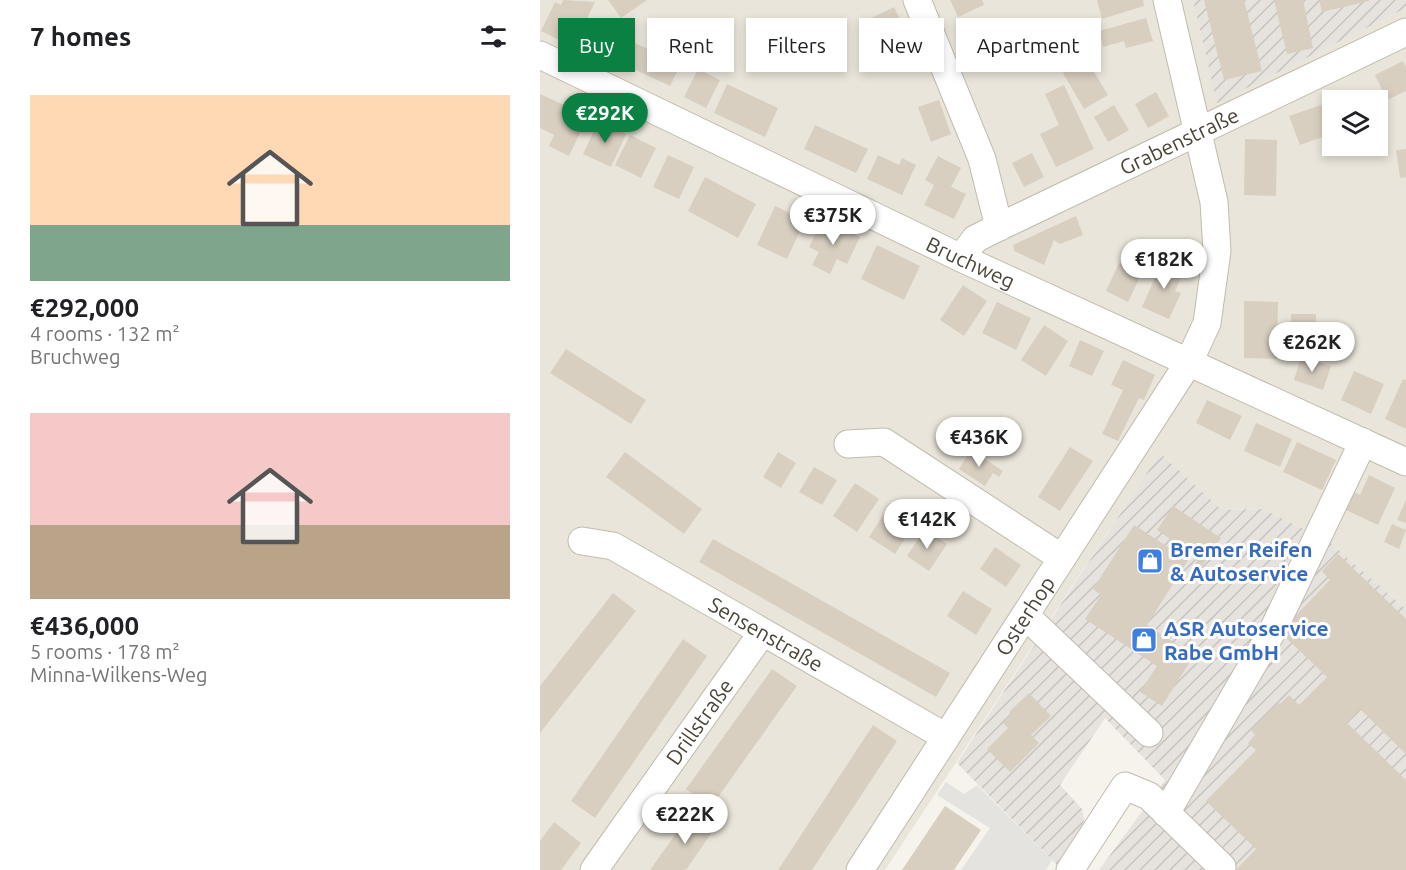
<!DOCTYPE html>
<html lang="en">
<head>
<meta charset="utf-8">
<style>
  body { margin:0; font-family:Ubuntu,sans-serif; background:#f6f6f6; color:#202124; height:100vh; display:flex; flex-direction:column; font-size:22px; white-space:nowrap }
  * { box-sizing:border-box; margin:0 }
  p { font-size:20px; color:#757577 }
  .icon { flex:none; width:33px; height:33px; fill:none; stroke:currentColor; stroke-width:2; stroke-linecap:round; stroke-linejoin:round }
  .map { position:relative; flex:1; overflow:hidden }
  .details { display:flex; flex-direction:column; background:#fff; width:540px }
  .details>* { flex:none }
  .banner { position:absolute; left:18px; top:18px; width:570px; height:54px; display:flex; gap:12px }
  .buttons { position:absolute; left:782px; top:90px; display:grid; gap:12px }
  .buttons a { display:grid; place-items:center; width:66px; height:66px; border-radius:0px; background:#fff; box-shadow:0 3px 9px #0003; font-size:30px }
  .price { position:absolute; translate:-50% -51px; padding:0 14px; border-radius:21px; background:#fff; color:#222; font-size:20px; line-height:39px; filter:drop-shadow(0 2px 3px #0008) }
  .price::after { content:''; position:absolute; left:50%; top:36px; width:18px; height:14px; margin-left:-9px; background:inherit; clip-path:polygon(0 0,100% 0,50% 100%) }
  .price.current { background:#0b8043; color:#fff }
  ul { padding:0; list-style:none }
  li { display:grid; align-content:center; gap:12px; height:318px; padding:0 30px }
  li span { display:grid; place-items:center; height:186px; border-radius:0px; color:#555 }
  li>.icon { margin-inline-start:auto }
  span .icon { width:108px; height:108px; fill:#fffc; stroke-width:1 }
  li b { font-size:26px }
  h2 { display:flex; justify-content:space-between; align-items:center; height:72px; padding:0 30px; font-size:26px }
  .tag { padding:0 21px; border-radius:0px; background:#fff; box-shadow:0 3px 9px #0003; font-size:21px; line-height:54px }
  .tag.current { background:#0b8043; color:#fff }
  main { display:flex; flex:1; min-height:0 }
  .map>svg:first-child { display:block }
  .residential { fill:#eae5da; fill-rule:evenodd }
  .industrial { fill:url(#industrial-furrows) }
  .parking { fill:#e5e3e0 }
  .building { fill:#d8cfc1 }
  .lines { fill:none; stroke-linecap:round; stroke-linejoin:round }
  .minor-casing { stroke:#c2bbae; stroke-width:29 }
  .minor { stroke:#fff; stroke-width:27 }
  .labels { text-anchor:middle; dominant-baseline:central; stroke-width:6; stroke-linejoin:round; paint-order:stroke }
  .street-label { font-size:21px; fill:#4b4439; stroke:#fff }
  .shop-label { font-size:21px; font-weight:bold; fill:#366cbe; stroke:#fff; text-anchor:start }
</style>
</head>
<body>
<main>
<section class="details">
<h2>7 homes<svg class="icon" aria-label="filters" viewBox="0 0 24 24"><path d="M4 7h16M4 17h16"/><circle cx="9" cy="7" r="2"/><circle cx="15" cy="17" r="2"/></svg></h2>
<ul>
<li><span style="background:linear-gradient(#ffd9b3 70%,#7fa58c 0)"><svg class="icon" aria-label="home" viewBox="0 0 24 24"><path d="M3 11l9-7 9 7M6 9v11h12V9"/></svg></span><div><b>€292,000</b><p>4 rooms · 132 m²</p><p>Bruchweg</p></div></li>
<li><span style="background:linear-gradient(#f6c9c9 60%,#b9a48a 0)"><svg class="icon" aria-label="home" viewBox="0 0 24 24"><path d="M3 11l9-7 9 7M6 9v11h12V9"/></svg></span><div><b>€436,000</b><p>5 rooms · 178 m²</p><p>Minna-Wilkens-Weg</p></div></li>
</ul>
</section>
<div class="map">
<svg width="866" height="870" viewBox="0 0 866 870">
  <defs>
    <pattern id="industrial-furrows" width="10" height="10" patternUnits="userSpaceOnUse" patternTransform="scale(1.5)"><rect width="10" height="10" fill="#e6e2dd"/><path d="M-1 1l2-2M0 10L10 0M9 11l2-2" fill="none" stroke="#c7c3be"/></pattern>
  </defs>
  <rect width="100%" height="100%" fill="#f6f3ec"/>
  <path class="residential" d="M0,0h653l24,102 189,-94v601l-78,-68 -65,-32 -41,1 -62,-57 -275,417h-345zM792,100h45v46h-45z"/>
  <path class="industrial" d="M653,0h213v8l-189,95z
    M620,453l62,57 41,-1 65,32 78,68v261h-307l66,-90 -60,-62 -45,67 22,24 2,10 -1,10 -26,36 -100,-102z"/>
  <path class="parking" d="M406,782l18,12 13,-9 75,75 -6,10h-85l29,-42 -53,-33z"/>
  <path class="building" d="M23,0l32,2 -22,45 -32,-16 14,-29 6,3z
    M68,0h39l-26,18z
    M410,0h32l2,5 -26,12z
    M557,0h46l1,6 -42,13z
    M664,0h40l18,71 -38,9z
    M734,0h29l10,48 -26,6z
    M779,0h50v1l-47,11z
    M354,7l19,38 -25,12 -19,-38z
    M606,18l7,23 -27,7 -2,-7 -21,6 -4,-16z
    M453,19l18,41 -26,11 -18,-40z
    M86,39l55,25 -11,22 -54,-25z
    M546,59l22,36 -24,14 -21,-36z
    M863,61l3,6v24l-19,9 -12,-25z
    M158,69l22,11 -14,28 -22,-11z
    M187,84l51,24 -13,29 -51,-24z
    M524,85l30,64 -38,18 -16,-33 19,-9 -14,-31z
    M616,92l13,24 -21,12 -13,-24z
    M0,94l48,22 -19,40 -20,-10 5,-11 -14,-7z
    M399,100l12,34 -20,8 -13,-35z
    M574,105l15,25 -21,12 -14,-25z
    M781,105l10,29 -31,11 -11,-29z
    M59,121l27,13 -15,33 -28,-13z
    M275,125l53,24 -12,24 -52,-24z
    M90,135l26,13 -15,30 -26,-13z
    M705,139l32,1 -1,56 -32,-1z
    M866,149v28l-6,1 -4,-28z
    M492,153l12,24 -20,10 -12,-24z
    M128,155l26,12 -15,32 -26,-12z
    M338,155l21,10 3,-7 14,7 -14,30 -35,-16z
    M398,156l23,12 -10,19 15,7 -12,25 -30,-14 10,-20 -9,-5z
    M165,177l51,27 -18,34 -50,-27z
    M235,206l30,14 -18,39 -30,-14z
    M536,216l7,19 -23,9 -6,-4 -10,25 -30,-14 -1,-6z
    M283,219l37,18 -13,27 -10,-5 -7,15 -18,-9 7,-13 -10,-5z
    M337,245l43,21 -16,34 -43,-21z
    M623,260l22,9 -10,22 6,2 -12,26 -27,-12z
    M579,263l23,10 -14,29 -22,-11z
    M423,285l24,16 -23,35 -24,-16z
    M704,301l34,1 -1,57 -33,-1z
    M457,302l34,16 -15,32 -34,-17z
    M751,314h25v40l-25,-1z
    M504,325l24,16 -22,35 -25,-16z
    M540,340l24,11 -12,25 -23,-10z
    M26,349l80,51 -15,24 -81,-51z
    M761,357l30,9 -8,24 -29,-10z
    M583,360l32,15 -11,25 -5,-2 -21,43 -16,-7 21,-44 -12,-5z
    M814,371l30,13 -13,30 -30,-14z
    M863,379l3,1v49l-21,-10z
    M667,400l35,16 -12,24 -34,-17z
    M716,423l36,16 -12,28 -36,-16z
    M757,442l39,18 -14,30 -39,-18z
    M530,447l23,14 -33,50 -22,-14z
    M431,450l32,21 -4,6 -6,-4 -8,13 -26,-17z
    M85,452l77,57 -18,25 -78,-57z
    M238,452l18,11 -15,25 -18,-11z
    M274,467l23,13 -15,25 -23,-13z
    M829,475l26,13 -17,37 -32,-15 8,-18 6,3z
    M315,483l24,16 -22,33 -24,-16z
    M866,500v23l-9,-3z
    M349,506l26,17 -20,31 -26,-17z
    M633,506l48,32 -20,30 -6,-4 3,-6 -41,-28z
    M852,524l14,6 -7,19 -15,-7z
    M594,525l54,35 -41,65 47,30 -32,51 -22,-14 17,-26 -72,-47 16,-24 -8,-6z
    M385,529l22,15 -18,27 -22,-15z
    M173,539l237,134 -14,24 -237,-135z
    M455,547l26,18 -15,22 -26,-18z
    M798,554l68,65v135l-46,-45 -13,14 59,57v90h-170l20,-21 -50,-48 50,-51 -8,-7 7,-8 -4,-5 27,-28 2,2 9,-9 10,10 28,-28 -47,-45 50,-52 -8,-9z
    M423,591l29,18 -16,26 -29,-19z
    M73,593l23,18 -96,122v-47z
    M143,639l24,17 -112,162 -24,-17z
    M232,669l25,17 -86,121 -25,-18z
    M489,693l22,23 -20,19 8,8 -29,29 -23,-23 21,-21 -5,-5 9,-8 -3,-3z
    M333,725l24,16 -85,129h-34z
    M405,806l36,24 -27,40h-52z
    M151,812l24,16 -29,42h-36z
    M14,822l27,21 -20,27h-21v-29z"/>
  <g class="lines">
    <defs>
      <g id="minor">
        <path d="M377,0l65,159 17,68"/>
        <path id="s1" d="M0,55l421,203 445,204"/>
        <path id="s2" d="M421,258l14,-19 24,-12 407,-195"/>
        <path d="M308,444l36,-2 178,116"/>
        <path id="s3" d="M42,541l31,5 333,191"/>
        <path d="M486,616l123,117"/>
        <path d="M626,813l107,-183 90,-188"/>
        <path id="s4" d="M54,870l168,-237"/>
        <path id="s5" d="M320,870l329,-508 18,-39 10,-72 -3,-49 -47,-202"/>
        <path d="M530,870l55,-84 24,10 73,71"/>
      </g>
    </defs>
    <use href="#minor" class="minor-casing"/>
    <use href="#minor" class="minor"/>
  </g>
  <defs>
    <symbol id="shop-square" viewBox="-11 -11 22 22"><rect x="-9" y="-9" width="18" height="18" rx="4" fill="#3f7fe0" stroke="#fff"/><path d="M-5-2.5h2.3a2.7 3.5 0 0 1 5.4 0H5L5.5 6h-11ZM-1.5-2.5h3a1.5 2.3 0 0 0-3 0Z" fill="#fff"/></symbol>
  </defs>
  <g fill-rule="evenodd">
    <use href="#shop-square" x="595" y="546" width="30" height="30"/>
    <use href="#shop-square" x="589" y="625" width="30" height="30"/>
  </g>
  <g class="labels">
    <g class="street-label">
      <text stroke="none"><textPath href="#s2" startOffset="250">Grabenstraße</textPath></text>
      <text stroke="none"><textPath href="#s1" startOffset="478">Bruchweg</textPath></text>
      <text stroke="none"><textPath href="#s5" startOffset="303">Osterhop</textPath></text>
      <text stroke="none"><textPath href="#s3" startOffset="208">Sensenstraße</textPath></text>
      <text stroke="none"><textPath href="#s4" startOffset="182">Drillstraße</textPath></text>
    </g>
    <g class="shop-label">
      <text x="630" y="549">Bremer Reifen<tspan x="630" dy="24">&amp; Autoservice</tspan></text>
      <text x="624" y="628">ASR Autoservice<tspan x="624" dy="24">Rabe GmbH</tspan></text>
    </g>
  </g>
</svg>
<div class="buttons">
<a><svg class="icon" aria-label="layers" viewBox="0 0 24 24"><path d="M12 4l9 5-9 5-9-5zM3 14l9 5 9-5"/></svg></a>
</div>
<b class="price current" style="left:65px;top:144px">€292K</b>
<b class="price" style="left:293px;top:246px">€375K</b>
<b class="price" style="left:624px;top:290px">€182K</b>
<b class="price" style="left:772px;top:373px">€262K</b>
<b class="price" style="left:439px;top:468px">€436K</b>
<b class="price" style="left:387px;top:550px">€142K</b>
<b class="price" style="left:145px;top:845px">€222K</b>
<div class="banner">
<a class="tag current">Buy</a>
<a class="tag">Rent</a>
<a class="tag">Filters</a>
<a class="tag">New</a>
<a class="tag">Apartment</a>
</div>
</div>
</main>
</body>
</html>
